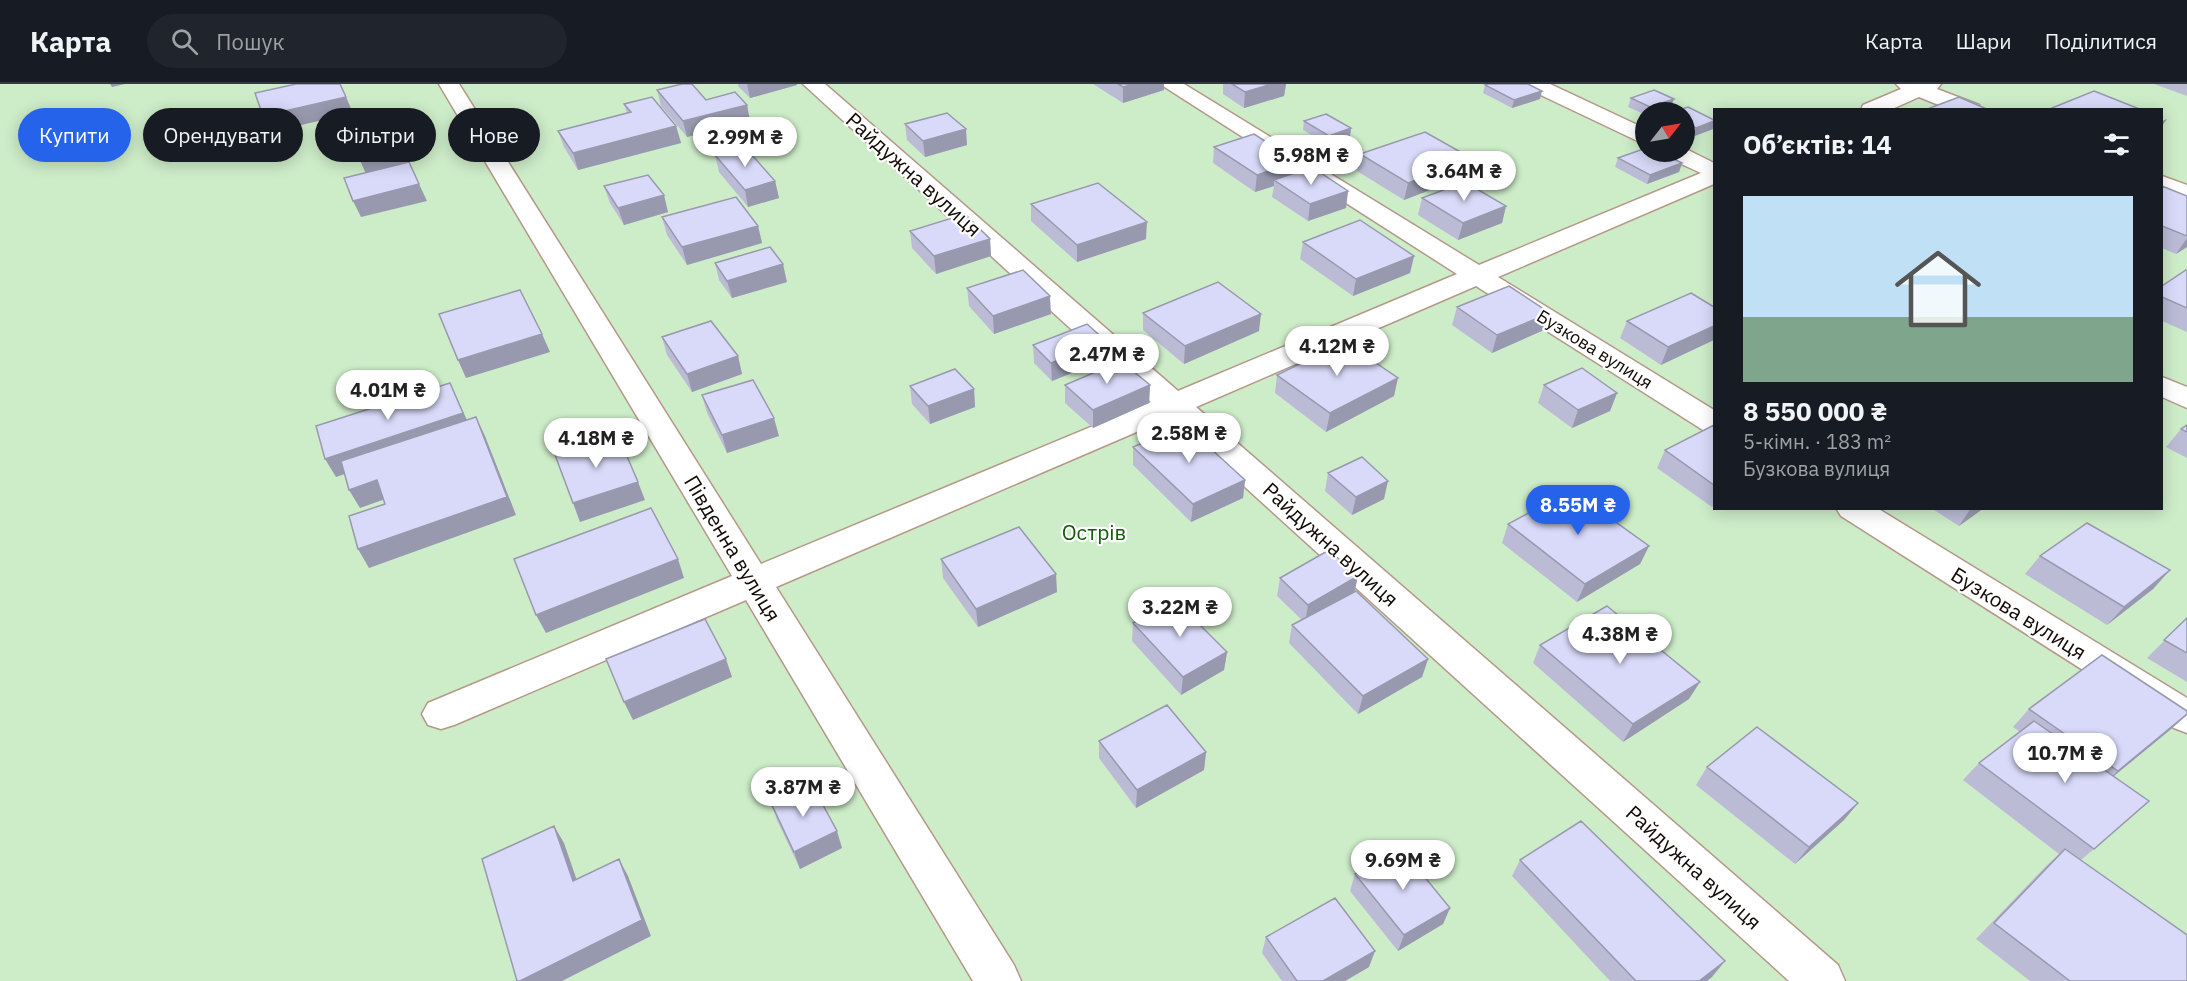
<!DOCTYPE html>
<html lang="uk">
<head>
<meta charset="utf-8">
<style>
  body { margin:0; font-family:"IBM Plex Sans",sans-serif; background:#20242c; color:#f1f3f6; height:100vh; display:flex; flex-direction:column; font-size:22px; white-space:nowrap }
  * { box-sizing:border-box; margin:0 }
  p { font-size:20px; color:#9ea1a6 }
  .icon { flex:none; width:33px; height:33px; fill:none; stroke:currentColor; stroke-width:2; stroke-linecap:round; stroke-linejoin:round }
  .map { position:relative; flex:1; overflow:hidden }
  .panel { position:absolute; left:1713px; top:24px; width:450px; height:402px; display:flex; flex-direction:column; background:#171b24; border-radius:0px; box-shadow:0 3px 15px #0003 }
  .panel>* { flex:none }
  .guide { position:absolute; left:18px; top:24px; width:570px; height:54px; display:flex; gap:12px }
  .needle { width:39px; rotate:59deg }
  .buttons { position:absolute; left:1635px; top:18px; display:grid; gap:12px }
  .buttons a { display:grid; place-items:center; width:60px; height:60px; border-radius:50%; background:#171b24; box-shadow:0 3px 15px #0003; font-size:30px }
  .price { position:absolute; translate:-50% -51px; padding:0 14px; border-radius:21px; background:#fff; color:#222; font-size:20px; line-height:39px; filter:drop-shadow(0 2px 3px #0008) }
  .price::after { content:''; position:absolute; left:50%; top:36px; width:18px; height:14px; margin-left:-9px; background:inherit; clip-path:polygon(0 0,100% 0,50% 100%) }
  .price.selected { background:#2563eb; color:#fff }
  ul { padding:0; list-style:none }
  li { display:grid; align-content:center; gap:12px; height:318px; padding:0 30px }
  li+li { border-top:2px solid #363941 }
  li span { display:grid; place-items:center; height:186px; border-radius:0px; color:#555 }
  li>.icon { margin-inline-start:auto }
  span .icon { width:108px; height:108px; fill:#fffc; stroke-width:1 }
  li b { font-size:26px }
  h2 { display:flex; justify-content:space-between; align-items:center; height:72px; padding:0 30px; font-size:26px }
  .tag { padding:0 21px; border-radius:27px; background:#171b24; box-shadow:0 3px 15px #0003; font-size:21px; line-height:54px }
  .tag.selected { background:#2563eb; color:#fff }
  header { display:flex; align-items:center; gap:36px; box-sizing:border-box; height:84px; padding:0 30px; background:#171b24; border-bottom:2px solid #363941 }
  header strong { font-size:28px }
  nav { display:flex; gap:33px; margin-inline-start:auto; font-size:21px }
  .search { width:420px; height:54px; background:#20242c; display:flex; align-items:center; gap:15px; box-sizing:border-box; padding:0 21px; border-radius:33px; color:#9ea1a6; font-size:22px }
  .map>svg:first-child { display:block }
  .green { fill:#cdecc8; fill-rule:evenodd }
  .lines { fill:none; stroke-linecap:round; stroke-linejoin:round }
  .street-casing { stroke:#b69889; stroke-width:3 }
  .street { fill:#fff; fill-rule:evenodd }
  .wall { fill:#bbbbd6 }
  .shaded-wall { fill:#9899ae }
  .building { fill:#d9daf9; stroke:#9899ae; stroke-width:1.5 }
  .labels { text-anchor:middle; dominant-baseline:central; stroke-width:4.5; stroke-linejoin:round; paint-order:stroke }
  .far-street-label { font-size:18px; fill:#130905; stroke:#fff }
  .street-label { font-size:21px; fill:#130905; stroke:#fff }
  .park-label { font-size:21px; fill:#13570c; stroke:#fff }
</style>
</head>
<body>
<header>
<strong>Карта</strong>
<div class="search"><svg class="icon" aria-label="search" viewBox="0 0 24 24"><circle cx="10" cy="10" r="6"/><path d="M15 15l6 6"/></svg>Пошук</div>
<nav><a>Карта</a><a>Шари</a><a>Поділитися</a></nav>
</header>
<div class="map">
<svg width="2187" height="897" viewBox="0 0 2187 897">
  <rect width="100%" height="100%" fill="#fbfbfb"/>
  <path class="green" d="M0,0h2187v897h-2187zM1714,26h448v398h-448zM1646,28h38v40h-38z"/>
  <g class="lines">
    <defs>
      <path id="street" d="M439,0h20l302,480 390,-162 -348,-318h22l353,307 279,-117 -297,-190h24l295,181 222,-92 -35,-16 -3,-5h21v-4l30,15v21l-216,93 216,133v22l-11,-2 -227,-144 -280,121 642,558 7,16h-56l-620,-563 -393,169 238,378 7,16h-48l-227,-381 -292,125 -13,4 -13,-4 -6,-11 6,-11 304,-127z
        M1523,0h27l96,45v16l-120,-57z
        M1896,0h45l-4,5 42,16 2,5h-30l-32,-13 -29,13h-29l2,-5 38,-16z
        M2162,92l25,9v15l-25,-9z
        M2162,293l25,10v21l-25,-11z
        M1836,424h41l310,190v35l-13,-5 -333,-212z"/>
    </defs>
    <use href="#street" class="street-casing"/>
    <use href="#street" class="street"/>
  </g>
  <path class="wall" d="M738,0h59v1l-47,13 -12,-12z
    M1093,0h71v6l-41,13z
    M1223,0h63l-2,12 -40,12 -21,-14z
    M2154,0h33v12z
    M1485,1l55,14 -28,9 -29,-15z
    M657,6l49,10 41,5 3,16 -63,16 -26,-31z
    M1631,14l40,9 -14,5h-11v3l-18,-8z
    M624,20l52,22 5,17 -103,27 -14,-23 -6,-16 69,-18z
    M1684,28l29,17 -21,8 -8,-4z
    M1304,37l47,7 -1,9 -22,8 -25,-15z
    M905,40l62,21 -42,12 -18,-17z
    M1214,63l83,15 -2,11 53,18 -2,17 -38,13 -36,-24 2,-11 -19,6 -42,-29z
    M1360,70l113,5 -4,16 -65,25 -47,-29z
    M715,71l60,26 4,17 -31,9 -29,-35z
    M1618,74l64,5 -3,9 -32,12 -32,-17z
    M604,102l64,26 -44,13 -14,-22z
    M2162,102l25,10v51l-11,7 -14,-6z
    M1422,114l84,8 -4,17 -44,17 -40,-25z
    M1031,120l115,35 -69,23 -46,-41z
    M662,133l96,9 4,17 -75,22 -20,-30z
    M910,147l80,8 1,17 -55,18 -24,-26z
    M1303,158l111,14 -4,17 -57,23 -53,-37z
    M715,179l72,19 -55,16 -13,-18z
    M2187,187v61l-25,-11v-35z
    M967,204l84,26 -57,20 -25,-28z
    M1457,223l93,6 -6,17 -52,23 -40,-28z
    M1714,223l-53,58 -41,-27 7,-17z
    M1143,229l116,18 -75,33 -41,-34z
    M662,253l76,19 4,18 -50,18 -25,-37z
    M1106,257v18l-54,22 -18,-18 -1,-18z
    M1277,291l117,21 -68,36 -51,-39z
    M1065,301h85l-1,18 -56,25 -28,-25z
    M1544,301l73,8 -7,18 -38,17 -34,-25z
    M910,302l64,3 1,18 -45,17 -18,-20z
    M702,311l77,41 -52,17 -20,-40z
    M1714,341v81l-2,1 -55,-39 8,-18z
    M2187,341v33l-21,-11 15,-18z
    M1133,363l112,33 -2,18 -52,24 -58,-57z
    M1328,389l56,26 -32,16 -27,-24z
    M1931,424h53l-25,18z
    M1508,440l141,22 -9,18 -63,38 -75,-59z
    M2040,472l130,14 -17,19 -46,36 -82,-51z
    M941,475l116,33 -79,35 -35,-49z
    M1358,492l-4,16 74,67 -6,18 -64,37 -69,-71 3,-18 10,-5 -25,-24 3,-18z
    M2187,534v64l-40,-24z
    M1133,539l94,29 -3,18 -43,25 -49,-54z
    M1540,561l149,54 -66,43 -90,-79z
    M2029,625l158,6 -17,15 -57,47 36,24 -68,59 106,121h-157l-54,-42 70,-73 13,-12 -96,-74 16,-17 41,-31 -7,-5z
    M1099,657l107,11 -2,18 -68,38 -37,-50z
    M1707,683l151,36 -14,17 -49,44 -99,-79z
    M771,719l71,45 -42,21 -23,-49z
    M1520,776l192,117 -5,4h-97l-98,-105z
    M1355,790l95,34 -7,16 -45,27 -48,-60z
    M1266,853l103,30 -24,14h-63l-20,-28z"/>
  <path class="shaded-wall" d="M110,0h15l-13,3z
    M747,0h50v1l-47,13z
    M1134,0h30v6l-41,13v-16z
    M1272,0h14l-2,12 -40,12 1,-16z
    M1542,7l-2,8 -28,9 2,-8z
    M346,13l7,16 -82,19 -8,-16z
    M1674,15l-3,8 -14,5h-8l1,-5z
    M747,21l3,16 -63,16 -4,-16z
    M2167,35l-5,7v-5z
    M1714,37l-1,8 -21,8 4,-9z
    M676,42l5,17 -103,27 -5,-17z
    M1351,44l-1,9 -22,8 1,-9z
    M966,45l1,16 -42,12 -2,-16z
    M403,63l7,16 -44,11 -7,-16z
    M1473,75l-4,16 -65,25 4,-17z
    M1297,78l-3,16 -20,2v6l-19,6 2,-17z
    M1682,79l-3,9 -32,12 3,-9z
    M775,97l4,17 -31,9 -3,-17z
    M419,100l8,17 -66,16 -8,-16z
    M1348,107l-2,17 -38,13 2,-17z
    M664,111l4,17 -44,13 -6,-17z
    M1506,122l-4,17 -44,17 5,-17z
    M1147,138l-1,17 -69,23v-17z
    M758,142l4,17 -75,22 -5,-18z
    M2187,154v9l-11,7z
    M990,155l1,17 -55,18 -2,-18z
    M1414,172l-4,17 -57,23 3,-17z
    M783,180l4,18 -55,16 -5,-17z
    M1050,212l1,18 -57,20 -1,-18z
    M1550,229l-6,17 -52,23 5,-18z
    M1261,230l-2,17 -75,33 1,-18z
    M1714,242v14l-53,25 7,-18z
    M542,250l8,18 -84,26 -8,-18z
    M1106,257v18l-54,22 -1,-18z
    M738,272l4,18 -50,18 -5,-18z
    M1398,294l-4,18 -68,36 4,-19z
    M450,299l22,48 -136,46 -11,-18z
    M1150,301l-1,18 -56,25v-18z
    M974,305l1,18 -45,17 -2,-18z
    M1617,309l-7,18 -38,17 6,-18z
    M476,333l9,19 31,79 -147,53 -11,-19z
    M774,334l5,18 -52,17 -5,-18z
    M377,396l11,18 -28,10 -11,-18z
    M1245,396l-2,18 -52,24 2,-18z
    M1388,397l-4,18 -32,16 4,-18z
    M638,398l7,18 -65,22 -7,-19z
    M1971,424h13l-25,18z
    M1649,462l-9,18 -63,38 8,-18z
    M678,475l6,19 -138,55 -10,-18z
    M2170,486l-17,19 -46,36 17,-18z
    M1056,490l1,18 -79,35 -2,-18z
    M1358,492l-4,18 -49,29 3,-18z
    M1227,568l-3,18 -43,25 2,-18z
    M726,575l6,18 -99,43 -9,-18z
    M1428,575l-6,18 -64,37 5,-18z
    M1700,598l-11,17 -66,43 10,-18z
    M2187,631l-17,15 -71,58 19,-17z
    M1206,668l-2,18 -68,38 1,-18z
    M1858,719l-14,17 -49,44 14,-17z
    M554,742l10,17 19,55 -10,-17z
    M837,747l5,17 -42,21 -6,-17z
    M619,775l9,17 23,60 -89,45h-42z
    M1450,824l-7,16 -45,27 6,-16z
    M1375,867l-6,16 -24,14h-22z
    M1725,877l-13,16 -5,4h-8z"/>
  <path class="building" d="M296,0h44l6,13 -83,19 -8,-23z
    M682,0h10l14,16 29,-8 12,13 -64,16 -26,-31z
    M1118,0h16l-11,3z
    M1232,0h40l-27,8z
    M1488,0h40l14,7 -28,9 -29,-15z
    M1654,6l20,9 -24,8 -19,-9z
    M2094,7l48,19h-87l-3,-2z
    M652,13l24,29 -103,27 -15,-22 73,-19 -7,-8z
    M1959,13l30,13h-56l-3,-2z
    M1688,23l26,13v1l-18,7 -12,-5v-11h-11z
    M947,29l19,16 -43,12 -18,-17z
    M1326,30l25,14 -22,8 -25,-15z
    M391,36l12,27 -44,11 -12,-28z
    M1425,48l48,27 -65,24 -48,-29z
    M1254,50l43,28 -40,13 -43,-28z
    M745,63l30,34 -30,9 -30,-35z
    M1646,64v4h13l23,11 -32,12 -32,-17z
    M409,78l10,22 -66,17 -9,-23z
    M1312,83l36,24 -38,13 -36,-24z
    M648,91l16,20 -46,13 -14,-22z
    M1465,98l41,24 -43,17 -41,-25z
    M1098,99l49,39 -70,23 -46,-41z
    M2162,102l25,10v40l-25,-10z
    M736,113l22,29 -76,21 -20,-30z
    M965,130l25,25 -56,17 -24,-25z
    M1360,136l54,36 -58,23 -53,-37z
    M770,163l13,17 -56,17 -12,-18z
    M1023,186l27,26 -57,20 -26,-28z
    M2186,186l1,1v37l-25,-11v-11z
    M1218,198l43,32 -76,32 -42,-33z
    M1509,202l41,27 -53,22 -40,-28z
    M520,206l22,44 -84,26 -19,-46z
    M1691,209l23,14v19l-46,21 -41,-26z
    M711,237l27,35 -51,18 -25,-37z
    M1087,240l19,17 -55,22 -18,-18z
    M1345,258l53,36 -68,35 -53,-38z
    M1121,277l29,24 -57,25 -28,-25z
    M1582,284l35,25 -39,17 -34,-25z
    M955,285l19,20 -46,17 -18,-20z
    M753,296l21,38 -52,17 -20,-40z
    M450,299l13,30 -138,46 -9,-33z
    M476,333l31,80 -149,52 -9,-33 36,-12 -8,-24 -28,10 -8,-29z
    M1185,341l60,55 -52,24 -60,-57z
    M1714,341v60l-49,-35z
    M2187,341v7l-6,-3z
    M618,351l20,47 -65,21 -18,-48z
    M1362,373l26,24 -32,16 -28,-24z
    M1571,406l78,56 -64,38 -77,-60z
    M651,424l27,51 -142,56 -22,-56z
    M2087,439l83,47 -46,37 -84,-51z
    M1019,443l37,47 -80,35 -35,-50z
    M1329,466l29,26 -50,29 -28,-27z
    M1356,507l72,68 -65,37 -71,-71z
    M1175,516l52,52 -44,25 -50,-54z
    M1607,522l93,76 -67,42 -93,-79z
    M2187,534v35l-23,-13z
    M705,535l21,40 -102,43 -18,-43z
    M2102,571l85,56v3l-69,57 -89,-62z
    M1167,621l39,47 -69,38 -38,-49z
    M2034,637l115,80 -55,48 -115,-86z
    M1757,643l101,76 -49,44 -102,-80z
    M811,699l26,48 -43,21 -23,-49z
    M1581,737l144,140 -26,20h-63l-116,-121z
    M554,742l19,55 46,-22 23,61 -122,61h-3l-35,-122z
    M1401,764l49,60 -46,27 -49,-61z
    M2065,765l122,86v46h-117l-76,-58z
    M1335,814l40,53 -52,30h-26l-31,-44z"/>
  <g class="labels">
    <g class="far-street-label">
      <text transform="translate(1595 265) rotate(32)">Бузкова вулиця</text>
    </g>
    <g class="street-label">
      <text transform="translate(914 90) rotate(42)">Райдужна вулиця</text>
      <text transform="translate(1331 460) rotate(42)">Райдужна вулиця</text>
      <text transform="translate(733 464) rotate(59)">Південна вулиця</text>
      <text transform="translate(2019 529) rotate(32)">Бузкова вулиця</text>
      <text transform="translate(1694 783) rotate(42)">Райдужна вулиця</text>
    </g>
    <g class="park-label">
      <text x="1094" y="448">Острів</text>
    </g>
  </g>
</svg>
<div class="buttons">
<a><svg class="needle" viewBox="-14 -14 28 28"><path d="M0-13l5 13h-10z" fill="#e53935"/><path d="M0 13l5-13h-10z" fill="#9ea1a6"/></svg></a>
</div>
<b class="price" style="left:745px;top:84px">2.99M ₴</b>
<b class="price" style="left:1311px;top:102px">5.98M ₴</b>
<b class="price" style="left:1464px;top:118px">3.64M ₴</b>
<b class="price" style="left:1337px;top:293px">4.12M ₴</b>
<b class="price" style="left:1107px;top:301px">2.47M ₴</b>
<b class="price" style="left:388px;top:337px">4.01M ₴</b>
<b class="price" style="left:1189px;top:380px">2.58M ₴</b>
<b class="price" style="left:596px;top:385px">4.18M ₴</b>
<b class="price selected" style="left:1578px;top:452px">8.55M ₴</b>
<b class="price" style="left:1180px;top:554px">3.22M ₴</b>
<b class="price" style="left:1620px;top:581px">4.38M ₴</b>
<b class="price" style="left:2065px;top:700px">10.7M ₴</b>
<b class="price" style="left:803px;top:734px">3.87M ₴</b>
<b class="price" style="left:1403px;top:807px">9.69M ₴</b>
<div class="guide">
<a class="tag selected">Купити</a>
<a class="tag">Орендувати</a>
<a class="tag">Фільтри</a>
<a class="tag">Нове</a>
</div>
<section class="panel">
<h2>Об’єктів: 14<svg class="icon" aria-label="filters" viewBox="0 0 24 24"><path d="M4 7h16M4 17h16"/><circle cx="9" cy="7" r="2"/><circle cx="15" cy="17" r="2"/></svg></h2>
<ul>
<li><span style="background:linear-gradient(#bfe0f5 65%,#7fa58c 0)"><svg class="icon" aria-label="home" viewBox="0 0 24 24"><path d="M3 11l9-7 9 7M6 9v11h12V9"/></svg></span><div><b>8 550 000 ₴</b><p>5-кімн. · 183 m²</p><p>Бузкова вулиця</p></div></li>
</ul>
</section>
</div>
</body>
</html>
